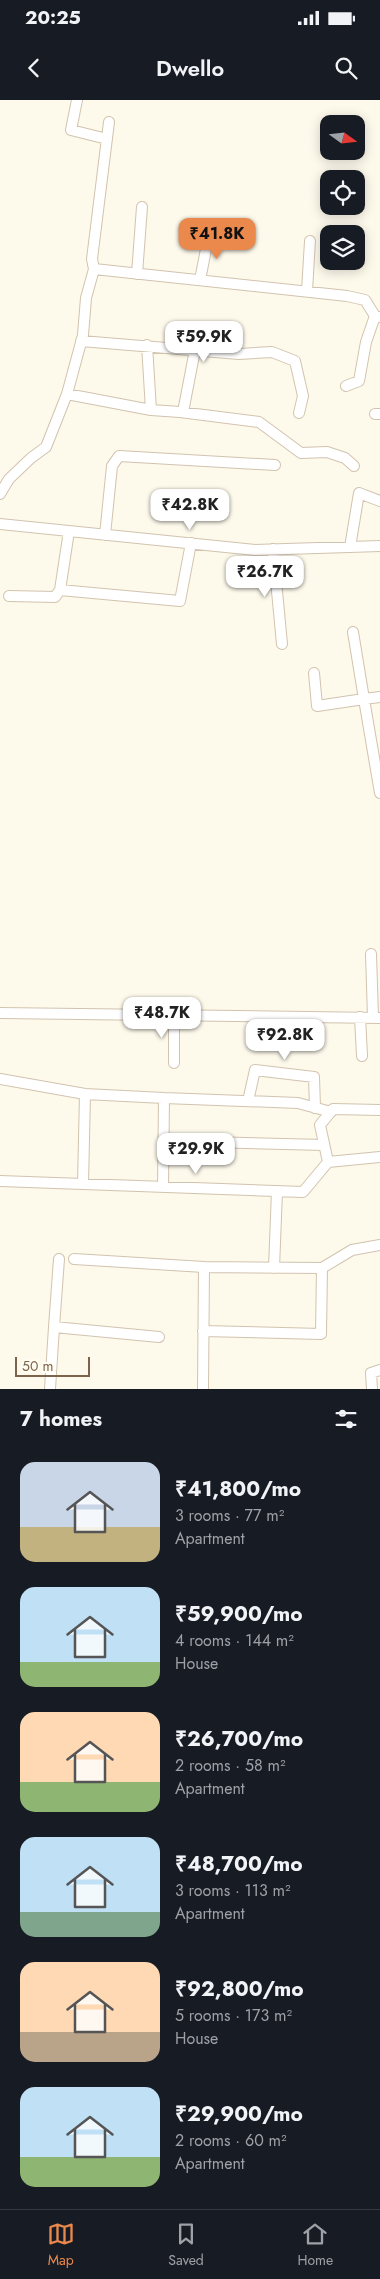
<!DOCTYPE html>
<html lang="en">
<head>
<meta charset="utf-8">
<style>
  body { margin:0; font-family:Jost,sans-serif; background:#242831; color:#f1f3f6; height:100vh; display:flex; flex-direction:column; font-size:19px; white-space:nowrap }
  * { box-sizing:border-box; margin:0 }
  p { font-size:16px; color:#9ea1a6 }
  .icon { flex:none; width:28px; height:28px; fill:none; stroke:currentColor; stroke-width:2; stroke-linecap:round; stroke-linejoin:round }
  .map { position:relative; height:1289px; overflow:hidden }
  .panel { display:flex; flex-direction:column; background:#171b24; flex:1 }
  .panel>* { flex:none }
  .needle { width:32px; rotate:105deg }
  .fabs { position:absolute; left:320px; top:15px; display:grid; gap:10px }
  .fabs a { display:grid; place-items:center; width:45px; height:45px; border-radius:10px; background:#171b24; box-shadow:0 2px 12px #0003; font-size:25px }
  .scale { position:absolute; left:15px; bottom:12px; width:75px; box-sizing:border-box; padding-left:5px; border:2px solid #7b644b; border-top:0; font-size:14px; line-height:18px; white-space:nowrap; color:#7b644b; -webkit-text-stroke:4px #fffcf2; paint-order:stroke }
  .price { position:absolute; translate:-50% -42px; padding:0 11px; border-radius:10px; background:#fff; color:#222; font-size:16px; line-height:32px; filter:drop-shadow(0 1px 2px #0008) }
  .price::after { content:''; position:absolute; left:50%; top:30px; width:15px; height:11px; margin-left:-8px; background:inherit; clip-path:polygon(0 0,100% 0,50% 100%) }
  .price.selected { background:#eb894c; color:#111 }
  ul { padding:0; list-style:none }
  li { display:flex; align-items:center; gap:15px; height:125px; padding:0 20px }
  li span { display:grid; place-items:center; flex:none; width:140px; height:100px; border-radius:15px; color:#555 }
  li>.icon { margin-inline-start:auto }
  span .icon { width:60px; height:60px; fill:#fffc; stroke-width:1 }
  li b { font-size:21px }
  h2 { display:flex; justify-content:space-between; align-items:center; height:60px; padding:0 20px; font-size:21px }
  .status { display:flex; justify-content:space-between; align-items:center; height:35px; padding:0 25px; background:#171b24; direction:ltr }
  .status svg { height:14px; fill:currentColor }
  header { display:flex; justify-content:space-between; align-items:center; height:65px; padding:0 20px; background:#171b24; font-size:22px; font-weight:600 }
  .tab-bar { display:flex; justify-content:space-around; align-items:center; height:70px; border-top:1px solid #363941; background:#171b24; font-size:14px; color:#9ea1a6 }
  .tab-bar a { display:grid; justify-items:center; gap:2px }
  .tab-bar .selected { color:#eb894c }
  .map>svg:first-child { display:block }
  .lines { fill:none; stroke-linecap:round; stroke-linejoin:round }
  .minor-casing { stroke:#d2c3af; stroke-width:12 }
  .minor { stroke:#fff; stroke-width:10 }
</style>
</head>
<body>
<div class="status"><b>20:25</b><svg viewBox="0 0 49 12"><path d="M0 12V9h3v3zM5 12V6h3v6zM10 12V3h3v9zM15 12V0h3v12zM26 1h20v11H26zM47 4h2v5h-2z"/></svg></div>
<header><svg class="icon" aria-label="back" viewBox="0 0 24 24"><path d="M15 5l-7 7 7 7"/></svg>Dwello<svg class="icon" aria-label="search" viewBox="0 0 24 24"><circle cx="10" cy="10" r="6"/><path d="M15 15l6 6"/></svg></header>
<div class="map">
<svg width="380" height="1289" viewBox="0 0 380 1289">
  <rect width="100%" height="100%" fill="#fdf9eb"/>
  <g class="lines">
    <defs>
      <path id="minor" d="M77,0l-6,30 36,9
        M94,169l253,27 18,4 10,16 5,1
        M137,174l5,-67
        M200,180l9,-46
        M307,191l3,-50
        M81,241l158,13 33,-2 23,9 8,35 -4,17
        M147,245l4,65
        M346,286l13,-5 7,-39 9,-26
        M67,294l84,16 29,2 79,10 42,31 26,-1 18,6 9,8
        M183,312l12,-62
        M375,314h5
        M0,394l9,-15 22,-21 15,-11 21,-53 16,-59 3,-37 8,-29 -2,-10 17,-137
        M0,424l255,26 125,-4
        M105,435l7,-69 7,-10 156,9
        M350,447l9,-54 21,8
        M273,449l9,95
        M60,490l120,11 11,-58
        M9,496l46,1 5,-7 9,-59
        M353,532l11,67 16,-2
        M314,573l3,33 47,-7 16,94
        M371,854l2,63
        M0,913l380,5
        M174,915v48
        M360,917l2,39
        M0,979l85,15 79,4
        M248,1001l7,-31 59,7 1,31
        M164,1041l160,4
        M328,1062l-8,-37 13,-16 47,1
        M0,1081l303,11 25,-30 52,-5
        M83,1084l2,-90
        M163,1087l1,-89 134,5 33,9
        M74,1159l130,8
        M274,1168l3,-77
        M54,1227l5,-68
        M203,1231l118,3 1,-66
        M50,1289l4,-62 105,10
        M203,1289l1,-122 118,1 30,-18 28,-5
        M372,1289l-1,-16 9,-3"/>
    </defs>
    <use href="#minor" class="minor-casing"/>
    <use href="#minor" class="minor"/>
  </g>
</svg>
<div class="fabs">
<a><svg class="needle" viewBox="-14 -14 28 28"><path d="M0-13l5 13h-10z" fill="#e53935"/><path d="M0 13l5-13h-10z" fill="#9ea1a6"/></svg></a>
<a><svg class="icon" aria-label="locate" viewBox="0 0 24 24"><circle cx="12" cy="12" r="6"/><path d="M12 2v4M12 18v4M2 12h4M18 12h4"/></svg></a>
<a><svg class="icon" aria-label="layers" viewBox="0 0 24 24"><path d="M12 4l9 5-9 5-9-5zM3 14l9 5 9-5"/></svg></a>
</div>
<div class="scale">50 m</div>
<b class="price selected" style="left:217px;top:160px">₹41.8K</b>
<b class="price" style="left:204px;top:263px">₹59.9K</b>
<b class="price" style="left:190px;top:431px">₹42.8K</b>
<b class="price" style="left:265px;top:498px">₹26.7K</b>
<b class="price" style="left:162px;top:939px">₹48.7K</b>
<b class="price" style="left:285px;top:961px">₹92.8K</b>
<b class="price" style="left:196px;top:1075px">₹29.9K</b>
</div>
<section class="panel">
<h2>7 homes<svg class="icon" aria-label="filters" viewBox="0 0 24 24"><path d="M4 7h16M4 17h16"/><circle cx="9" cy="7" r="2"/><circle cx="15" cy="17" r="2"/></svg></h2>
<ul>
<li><span style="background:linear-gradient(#c9d6e8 65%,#c2b280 0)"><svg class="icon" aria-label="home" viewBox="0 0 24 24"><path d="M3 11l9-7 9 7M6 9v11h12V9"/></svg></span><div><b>₹41,800/mo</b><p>3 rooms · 77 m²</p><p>Apartment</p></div></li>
<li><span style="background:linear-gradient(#bfe0f5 75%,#8fb573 0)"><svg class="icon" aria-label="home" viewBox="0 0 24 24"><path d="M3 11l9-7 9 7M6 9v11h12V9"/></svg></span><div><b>₹59,900/mo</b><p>4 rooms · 144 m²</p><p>House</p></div></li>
<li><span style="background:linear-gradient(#ffd9b3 70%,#8fb573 0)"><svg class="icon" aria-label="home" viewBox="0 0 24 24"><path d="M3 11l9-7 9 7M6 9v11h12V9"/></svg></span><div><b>₹26,700/mo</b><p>2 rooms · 58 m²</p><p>Apartment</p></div></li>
<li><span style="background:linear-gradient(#bfe0f5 75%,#7fa58c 0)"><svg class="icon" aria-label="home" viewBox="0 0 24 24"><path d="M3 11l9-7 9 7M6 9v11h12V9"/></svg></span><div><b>₹48,700/mo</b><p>3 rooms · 113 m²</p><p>Apartment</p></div></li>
<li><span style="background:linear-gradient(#ffd9b3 70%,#b9a48a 0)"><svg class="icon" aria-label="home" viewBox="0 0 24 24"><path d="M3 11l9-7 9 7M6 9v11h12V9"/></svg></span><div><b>₹92,800/mo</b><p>5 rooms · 173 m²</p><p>House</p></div></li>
<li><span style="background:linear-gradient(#bfe0f5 70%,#8fb573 0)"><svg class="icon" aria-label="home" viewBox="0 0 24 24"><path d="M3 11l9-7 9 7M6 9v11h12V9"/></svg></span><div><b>₹29,900/mo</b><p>2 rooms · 60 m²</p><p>Apartment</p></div></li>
</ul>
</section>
<nav class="tab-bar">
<a class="selected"><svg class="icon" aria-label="map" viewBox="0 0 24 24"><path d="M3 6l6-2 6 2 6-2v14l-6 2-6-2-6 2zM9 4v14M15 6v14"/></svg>Map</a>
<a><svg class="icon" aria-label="saved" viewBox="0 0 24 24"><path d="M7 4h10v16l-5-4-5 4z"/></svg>Saved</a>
<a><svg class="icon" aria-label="home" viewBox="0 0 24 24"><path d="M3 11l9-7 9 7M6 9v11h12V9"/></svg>Home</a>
</nav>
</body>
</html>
